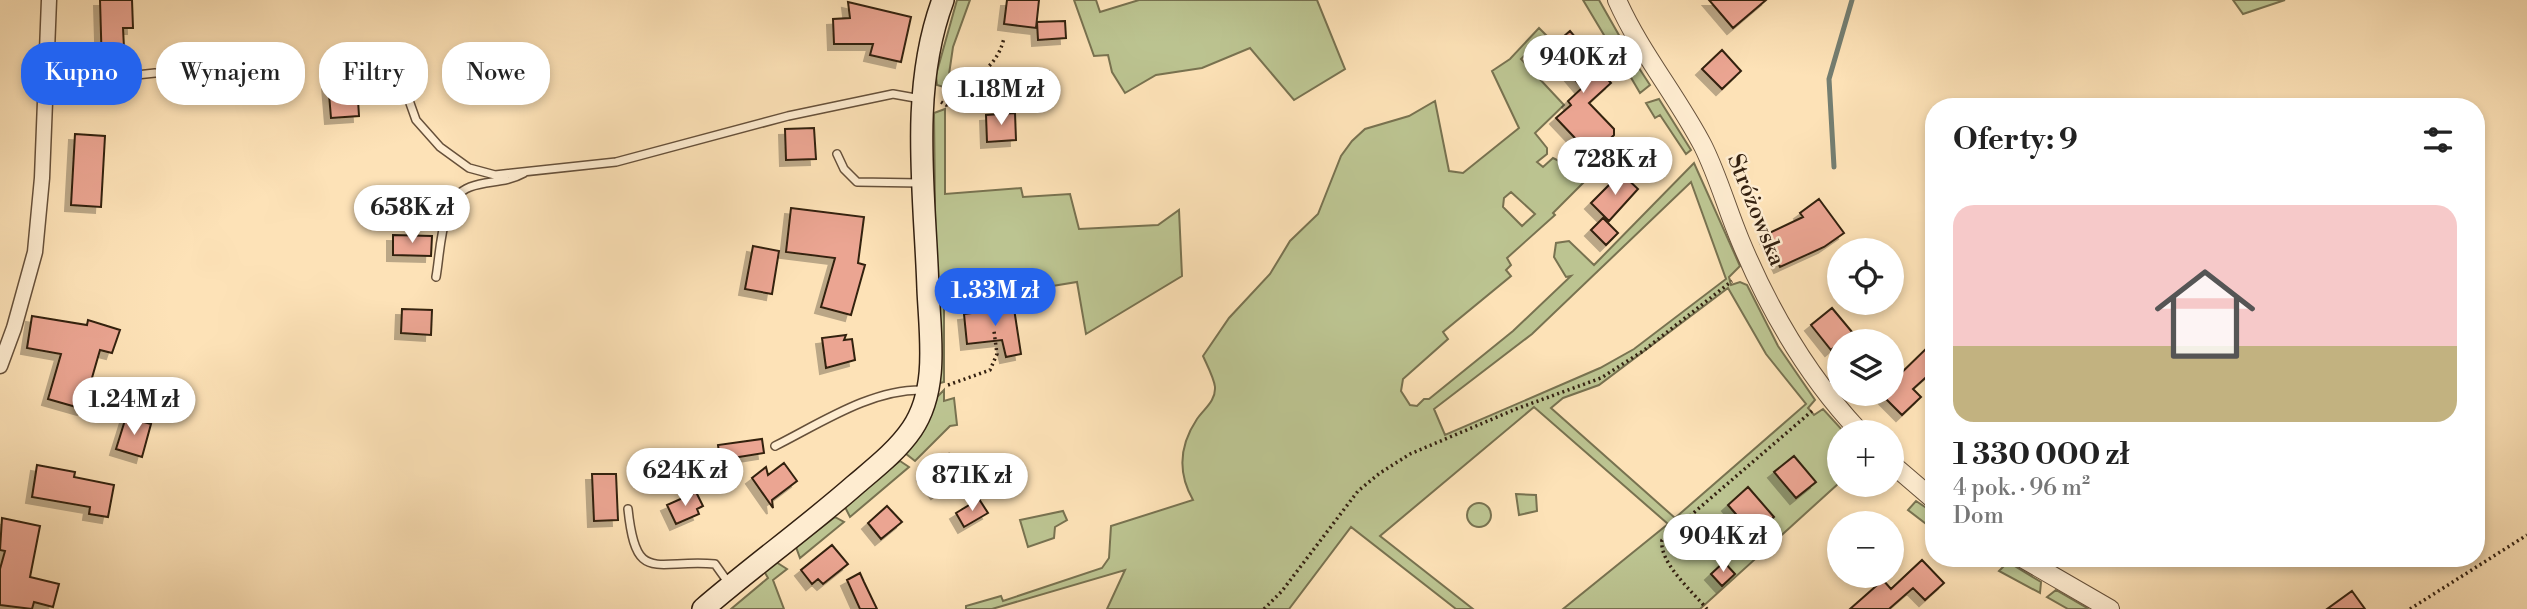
<!DOCTYPE html>
<html lang="pl">
<head>
<meta charset="utf-8">
<style>
  body { margin:0; font-family:"Libre Bodoni",serif; background:#f2f2f2; color:#222; height:100vh; display:flex; flex-direction:column; font-size:26px; white-space:nowrap }
  * { box-sizing:border-box; margin:0 }
  p { font-size:23px; color:#767676 }
  .icon { flex:none; width:38px; height:38px; fill:none; stroke:currentColor; stroke-width:2; stroke-linecap:round; stroke-linejoin:round }
  .map { position:relative; flex:1; overflow:hidden }
  .sheet { position:absolute; left:1925px; top:98px; width:560px; height:469px; display:flex; flex-direction:column; background:#fff; border-radius:28px; box-shadow:0 4px 10px #0003 }
  .sheet>* { flex:none }
  .top-card { position:absolute; left:21px; top:42px; width:665px; height:63px; display:flex; gap:14px }
  .buttons { position:absolute; left:1827px; top:238px; display:grid; gap:14px }
  .buttons a { display:grid; place-items:center; width:77px; height:77px; border-radius:50%; background:#fff; box-shadow:0 4px 10px #0003; font-size:35px }
  .price { position:absolute; translate:-50% -60px; padding:0 16px; border-radius:24px; background:#fff; color:#222; font-size:23px; line-height:46px; filter:drop-shadow(0 2px 4px #0008) }
  .price::after { content:''; position:absolute; left:50%; top:42px; width:21px; height:16px; margin-left:-10px; background:inherit; clip-path:polygon(0 0,100% 0,50% 100%) }
  .price.selected { background:#2563eb; color:#fff }
  ul { padding:0; list-style:none }
  li { display:grid; align-content:center; gap:14px; height:371px; padding:0 28px }
  li+li { border-top:2px solid #e0e0e0 }
  li span { display:grid; place-items:center; height:217px; border-radius:21px; color:#555 }
  li>.icon { margin-inline-start:auto }
  span .icon { width:126px; height:126px; fill:#fffc; stroke-width:1 }
  li b { font-size:30px }
  h2 { display:flex; justify-content:space-between; align-items:center; height:84px; padding:0 28px; font-size:30px }
  .chip { padding:0 24px; border-radius:28px; background:#fff; box-shadow:0 4px 10px #0003; font-size:24px; line-height:63px }
  .chip.selected { background:#2563eb; color:#fff }
  .map>svg:first-child { display:block }
  .green { fill:#bcc491; stroke:#787250; stroke-width:2; fill-rule:evenodd }
  .lines { fill:none; stroke-linecap:round; stroke-linejoin:round }
  .stream { stroke:#747e71; stroke-width:5 }
  .building { fill:#eba592; stroke:#332010; stroke-width:2; filter:url(#shadow) }
  .service-casing { stroke:#66503a; stroke-width:10 }
  .minor-casing { stroke:#66503a; stroke-width:17 }
  .tertiary-casing { stroke:#66503a; stroke-width:20 }
  .secondary-casing { stroke:#332010; stroke-width:24 }
  .path { stroke:#332010; stroke-width:3.5; stroke-dasharray:2 3.5; stroke-linecap:butt }
  .service { stroke:#feecd0; stroke-width:7 }
  .minor { stroke:#feecd0; stroke-width:14 }
  .tertiary { stroke:#feecd0; stroke-width:18 }
  .secondary { stroke:#feecd0; stroke-width:21 }
  .labels { text-anchor:middle; dominant-baseline:central; stroke-width:5; stroke-linejoin:round; paint-order:stroke }
  .street-label { font-size:23px; fill:#332010; stroke:#feecd0 }
</style>
</head>
<body>
<div class="map">
<svg width="2527" height="609" viewBox="0 0 2527 609">
  <defs>
    <filter id="shadow"><feDropShadow dx="-6" dy="6" stdDeviation="0" flood-color="#0004"/></filter>
  </defs>
  <rect width="100%" height="100%" fill="#fde2b7"/>
  <filter id="stains"><feTurbulence type="fractalNoise" baseFrequency=".00286" numOctaves="4"/><feColorMatrix values="0 0 0 0 .2 0 0 0 0 .09 0 0 0 0 .02 0 0 0 .5 -.17"/></filter>
  <radialGradient id="worn" r=".72"><stop offset=".6" stop-color="#630" stop-opacity="0"/><stop offset="1" stop-color="#630" stop-opacity=".3"/></radialGradient>
  <path class="green" d="M957,0h13l-17,47 -6,41 -10,-3 -1,-10z
    M1074,0h22l4,12 39,-12h178l28,69 -51,31 -44,-52 -48,20 -46,7 -31,18 -13,-21 -4,-17 -14,1z
    M1583,0h16l25,44 -1,6 -7,5z
    M2233,0h52l-42,14z
    M1539,28l7,7 -25,24 43,46 -29,28 12,15v6l-10,8 6,5 10,-9 37,18 -37,37 2,2 -48,43 4,7 -5,5 5,6 -68,56 5,7 -45,40 -2,12 9,14 7,1 7,-7h5l84,-68 58,-55 -5,1 -12,-20 2,-14 13,-2 25,24 100,-102 46,103 -11,11 2,8 9,-3 7,3 31,61 37,54 -7,8 6,7 9,-6 21,23h-5v51l-139,126h-137l105,-85 -134,-117 -154,129 93,73h-17l-105,-82 -62,82h-182l18,-39 -133,39h-26v-3l35,-10 2,5 99,-33 7,-10 2,-32 82,-26c-16,-28 -14,-54 4,-81 7,-10 19,-18 18,-32 -1,-9 -8,-22 -12,-31l26,-38 41,-44 20,-33 28,-27 23,-58 11,-15 13,-12 44,-13 26,-15 14,70 14,2 56,-45 -27,-57 18,-12zM1691,182l35,97 -92,70 -34,19 -155,67 -11,-26 98,-75zM1511,192l24,22 -13,12 -19,-19 1,-9zM1728,288l38,66 40,50 -131,114 -124,-110 12,-10 36,-13z
    M1635,62l15,23 -10,8 -17,-29z
    M1659,99l32,51 -5,4 -26,-39 -5,3 -9,-15z
    M945,109v85l76,-6 2,9 47,-3 9,35 79,-4 21,-15 3,66 -96,58 -9,-52 -133,22v78l-7,2 -3,-271zM1011,270l3,10 -21,4 -5,9 -13,-2 -3,-14z
    M944,390v11l10,-3 3,27 -7,1 -35,35 -10,-8 17,-20 13,-34z
    M900,461l9,6 -59,50 -5,-10 6,-8z
    M1516,494l20,1 1,16 -18,4z
    M1916,501l18,12v17l-26,-20z
    M1467 515a12 12 0 1 1 24 0a12 12 0 1 1-24 0Z
    M1063,511l4,9 -12,7 -1,11 -26,9 -8,-27z
    M835,517l9,5 -44,36 -4,-11z
    M776,562l11,7 -14,11 11,29h-53l37,-31 -4,-7z
    M2008,562l33,20 -1,11 -41,-22z
    M2056,590l31,18 1,1h-20l-21,-12z"/>
  <g class="lines">
    <path class="stream" d="M1834,167l-5,-88 23,-79"/>
  </g>
  <path class="building" d="M100,0h32l1,28h-10l2,39 -23,1z
    M1007,0h32l-3,28 -32,-4z
    M1709,0h57l-33,28z
    M848,2l63,15 -10,45 -31,-7 3,-11h-39l-1,-25 17,-1z
    M1065,21l1,17 -28,2 -1,-18z
    M1570,31l5,6 9,3 4,17 23,26 -22,20 25,26v6l-22,21 -36,-38 15,-13 -3,-4 14,-13 -33,-39z
    M1722,50l19,21 -19,18 -20,-20z
    M356,68l3,48 -28,2 -4,-48z
    M1049,71l1,20 -35,3 -2,-15h6v-5z
    M1015,113l1,27 -29,2 -1,-27z
    M814,128l2,31 -30,1 -1,-31z
    M75,134l30,2 -4,71 -30,-2z
    M1621,173l17,16 -29,32 -18,-18z
    M1819,199l25,34 -20,14 -44,20 -15,-32 38,-18 -3,-4z
    M791,208l73,9 -6,46 7,2 -14,50 -30,-8 14,-49 -49,-6z
    M1603,218l15,15 -12,12 -15,-15z
    M393,235l39,1 -1,20 -38,-1z
    M753,246l26,5 -7,43 -27,-5z
    M1013,302l8,52 -15,3 -4,-17 -35,4 -3,-30 32,-4 -1,-5z
    M1832,308l20,24 -21,18 -20,-25z
    M402,309l30,1 -1,25 -30,-2z
    M32,316l55,9 1,-5 32,10 -8,23 -12,-3 -17,59 -35,-10 13,-45 -34,-6z
    M846,335l-2,5 8,-1 3,21 -29,8 -4,-30z
    M1934,341v29l-21,19 8,8 -19,18 -21,-21h11v-12z
    M126,417l25,7 -9,33 -26,-8z
    M762,439l2,14 -44,7 -2,-15z
    M949,454l15,17 -27,22 -14,-18z
    M1794,456l22,26 -20,16 -22,-26z
    M784,463l13,18 -25,19 1,8 -21,-30 14,-11 2,8z
    M37,465l38,7 -1,5 40,8 -6,32 -19,-3 1,-7 -58,-10z
    M592,474h24l2,46 -24,1z
    M1748,487l26,30 -20,18 -26,-30z
    M696,492l7,14 -6,3 2,5 -23,10 -9,-19z
    M979,499l9,14 -24,14 -8,-14z
    M887,506l15,16 -21,17 -13,-16z
    M2,518l38,8 -10,51 29,7 -6,23 -19,-5 -2,7 -32,-4v-36l5,-18 -5,-1z
    M832,545l16,19 -25,20 -5,-5 -6,5 -11,-14z
    M1922,560l22,23 -19,17 -12,-12 -24,21h-39l33,-29 8,9z
    M1724,562l11,12 -13,12 -11,-12z
    M860,573l4,9 13,27h-17l-13,-29z
    M2352,591l13,18h-38z"/>
  <g class="lines">
    <defs>
      <path id="service" d="M382,53l14,11 20,56 24,27 29,21 26,7 121,-13 172,-46 105,-22 28,5
        M45,85l110,-12
        M837,154l7,15 13,13 63,1
        M436,277c5,-27 4,-79 34,-90 19,-7 34,-3 54,-14
        M775,446c46,-23 96,-57 148,-56
        M628,509c8,76 26,50 87,55l15,21"/>
      <path id="minor" d="M0,366l14,-38 21,-76 7,-74 7,-178"/>
      <path id="tertiary" d="M1617,0c23,52 60,96 86,146 15,30 24,63 37,94 29,70 67,136 120,192
        M1892,464l42,36
        M2022,558l88,51"/>
      <path id="secondary" d="M703,609c50,-43 103,-81 152,-124 20,-17 42,-34 57,-56 27,-40 18,-94 16,-140 -3,-94 -19,-198 15,-289"/>
    </defs>
    <use href="#service" class="service-casing"/>
    <use href="#minor" class="minor-casing"/>
    <use href="#tertiary" class="tertiary-casing"/>
    <use href="#secondary" class="secondary-casing"/>
    <path class="path" d="M943,95c27,-16 53,-23 61,-57
      M941,102l5,3 101,-4
      M948,385l42,-15 7,-16 -3,-23
      M1264,609l18,-18 76,-100 22,-18 30,-19 106,-45 85,-31 42,-27 89,-70
      M1707,609c-14,-17 -48,-46 -45,-69l150,-129
      M2410,609l117,-74"/>
    <use href="#service" class="service"/>
    <use href="#minor" class="minor"/>
    <use href="#tertiary" class="tertiary"/>
    <use href="#secondary" class="secondary"/>
  </g>
  <g class="labels">
    <g class="street-label">
      <text transform="translate(1756 210) rotate(68)">Stróżowska</text>
    </g>
  </g>
  <rect width="100%" height="100%" filter="url(#stains)"/>
  <rect width="100%" height="100%" fill="url(#worn)"/>
</svg>
<div class="buttons">
<a><svg class="icon" aria-label="locate" viewBox="0 0 24 24"><circle cx="12" cy="12" r="6"/><path d="M12 2v4M12 18v4M2 12h4M18 12h4"/></svg></a>
<a><svg class="icon" aria-label="layers" viewBox="0 0 24 24"><path d="M12 4l9 5-9 5-9-5zM3 14l9 5 9-5"/></svg></a>
<a>+</a>
<a>−</a>
</div>
<b class="price" style="left:1583px;top:95px">940K zł</b>
<b class="price" style="left:1001px;top:127px">1.18M zł</b>
<b class="price" style="left:1615px;top:197px">728K zł</b>
<b class="price" style="left:412px;top:245px">658K zł</b>
<b class="price selected" style="left:995px;top:328px">1.33M zł</b>
<b class="price" style="left:134px;top:437px">1.24M zł</b>
<b class="price" style="left:685px;top:508px">624K zł</b>
<b class="price" style="left:972px;top:513px">871K zł</b>
<b class="price" style="left:1723px;top:574px">904K zł</b>
<div class="top-card">
<a class="chip selected">Kupno</a>
<a class="chip">Wynajem</a>
<a class="chip">Filtry</a>
<a class="chip">Nowe</a>
</div>
<section class="sheet">
<h2>Oferty: 9<svg class="icon" aria-label="filters" viewBox="0 0 24 24"><path d="M4 7h16M4 17h16"/><circle cx="9" cy="7" r="2"/><circle cx="15" cy="17" r="2"/></svg></h2>
<ul>
<li><span style="background:linear-gradient(#f6c9c9 65%,#c2b280 0)"><svg class="icon" aria-label="home" viewBox="0 0 24 24"><path d="M3 11l9-7 9 7M6 9v11h12V9"/></svg></span><div><b>1 330 000 zł</b><p>4 pok. · 96 m²</p><p>Dom</p></div></li>
</ul>
</section>
</div>
</body>
</html>
